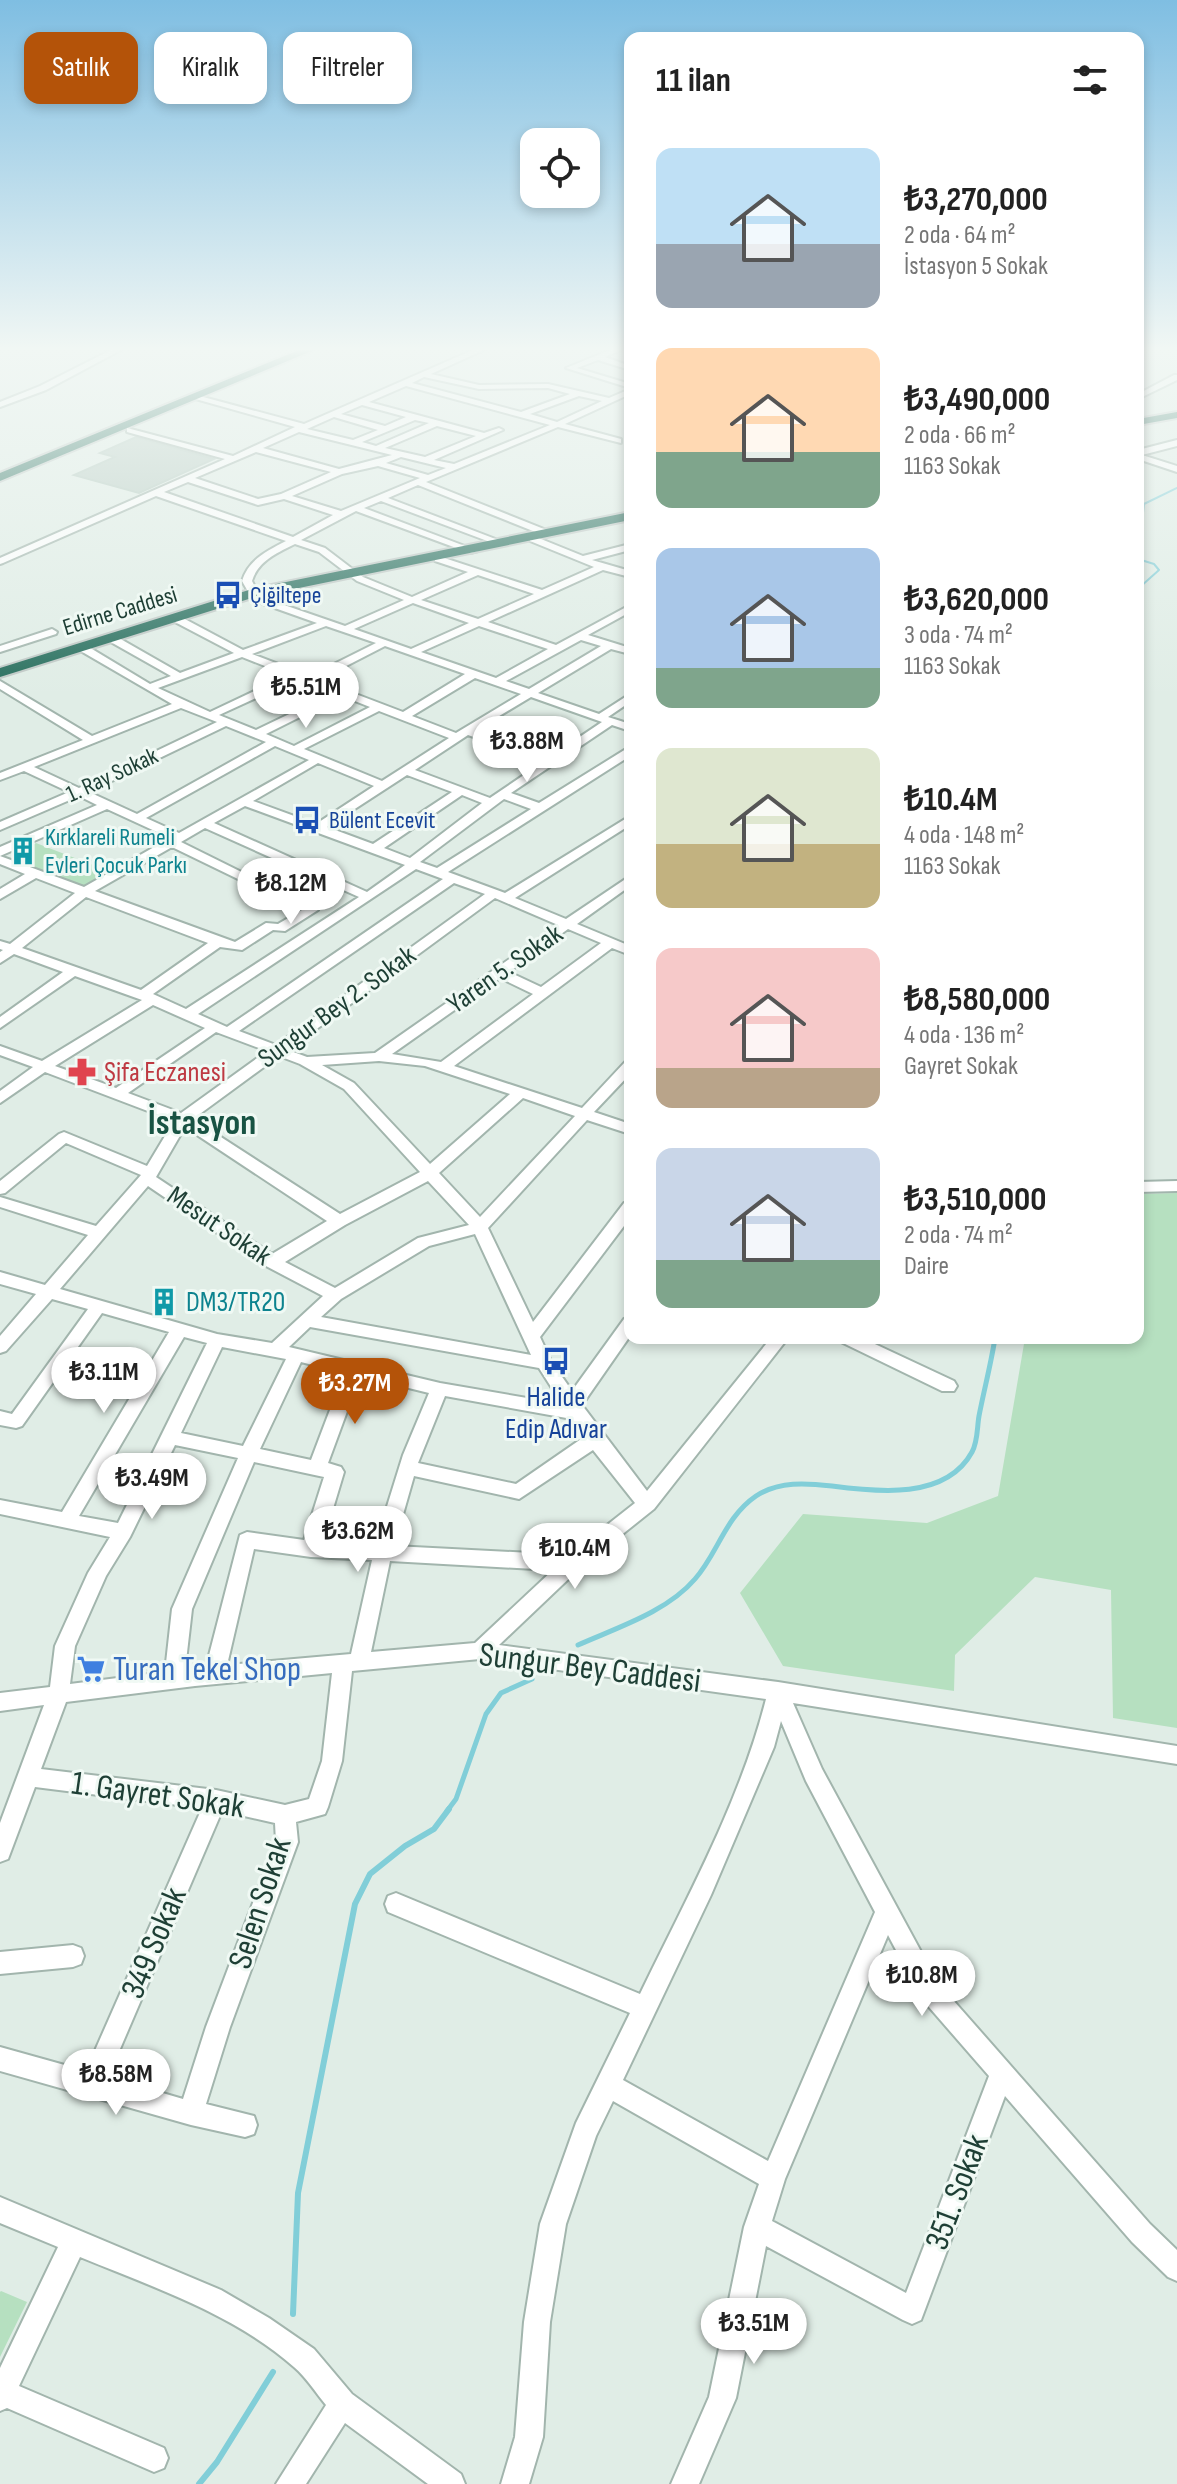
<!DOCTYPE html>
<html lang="tr">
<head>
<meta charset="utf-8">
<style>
  body { margin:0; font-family:"Sofia Sans Condensed",sans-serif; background:#f2f2f2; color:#222; height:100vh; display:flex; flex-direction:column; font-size:30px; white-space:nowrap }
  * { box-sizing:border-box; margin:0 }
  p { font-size:26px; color:#767676 }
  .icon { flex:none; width:44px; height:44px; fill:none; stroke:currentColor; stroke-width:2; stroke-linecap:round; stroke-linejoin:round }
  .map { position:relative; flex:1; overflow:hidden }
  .drawer { position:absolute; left:624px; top:32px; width:520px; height:1312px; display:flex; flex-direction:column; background:#fff; border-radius:16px; box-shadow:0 4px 12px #0003 }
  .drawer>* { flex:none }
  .hud { position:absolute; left:24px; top:32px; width:480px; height:72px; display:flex; gap:16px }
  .tools { position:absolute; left:520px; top:128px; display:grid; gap:16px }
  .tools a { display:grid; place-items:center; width:80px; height:80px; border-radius:16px; background:#fff; box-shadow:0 4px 12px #0003; font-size:40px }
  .price { position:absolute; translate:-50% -68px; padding:0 18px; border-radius:28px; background:#fff; color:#222; font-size:26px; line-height:52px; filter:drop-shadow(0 2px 4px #0008) }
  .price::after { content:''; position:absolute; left:50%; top:48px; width:24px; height:18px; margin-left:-12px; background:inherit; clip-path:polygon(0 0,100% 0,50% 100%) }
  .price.on { background:#b45309; color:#fff }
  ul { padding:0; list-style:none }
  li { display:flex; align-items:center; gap:24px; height:200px; padding:0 32px }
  li span { display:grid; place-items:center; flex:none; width:224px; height:160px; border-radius:16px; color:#555 }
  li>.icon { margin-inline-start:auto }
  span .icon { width:96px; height:96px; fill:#fffc; stroke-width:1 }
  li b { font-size:34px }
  h2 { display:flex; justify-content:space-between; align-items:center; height:96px; padding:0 32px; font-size:34px }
  .pill { padding:0 28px; border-radius:16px; background:#fff; box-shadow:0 4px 12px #0003; font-size:28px; line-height:72px }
  .pill.on { background:#b45309; color:#fff }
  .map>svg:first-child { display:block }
  .green { fill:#b6e0c0 }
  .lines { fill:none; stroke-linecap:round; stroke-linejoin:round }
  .stream-far3 { stroke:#81ced8; stroke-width:2 }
  .stream-far2 { stroke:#81ced8; stroke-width:3 }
  .stream-far1 { stroke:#81ced8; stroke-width:5 }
  .stream { stroke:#81ced8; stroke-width:6 }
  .building { fill:#b7cbc2; stroke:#b1c7bd; stroke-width:2 }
  .minor-casing { stroke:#a2b5ad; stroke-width:4 }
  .highway-casing { stroke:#c0c9c6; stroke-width:4 }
  .minor { fill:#fff; fill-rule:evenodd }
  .highway { fill:#276e5d; fill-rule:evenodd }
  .labels { text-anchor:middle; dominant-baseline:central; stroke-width:6; stroke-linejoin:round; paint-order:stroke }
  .far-transit-label { font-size:24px; fill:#164399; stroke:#f0f9f4; text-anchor:start }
  .far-street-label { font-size:24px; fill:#1e3f35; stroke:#f0f9f4 }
  .far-culture-label { font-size:24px; fill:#0d838f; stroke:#f0f9f4; text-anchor:start }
  .street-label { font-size:28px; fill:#1e3f35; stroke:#f0f9f4 }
  .health-label { font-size:28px; fill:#be3a42; stroke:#f0f9f4; text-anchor:start }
  .culture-label { font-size:28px; fill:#0d838f; stroke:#f0f9f4; text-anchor:start }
  .transit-label { font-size:28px; fill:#164399; stroke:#f0f9f4 }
  .near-street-label { font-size:34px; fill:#1e3f35; stroke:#f0f9f4 }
  .near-shop-label { font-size:34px; fill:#366cbe; stroke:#f0f9f4; text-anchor:start }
  .district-label { font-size:36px; font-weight:bold; fill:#185343; stroke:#f0f9f4 }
</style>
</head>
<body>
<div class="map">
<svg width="1177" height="2484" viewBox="0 0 1177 2484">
  <rect width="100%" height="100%" fill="#e0ede6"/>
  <path class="green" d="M36,843l75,29 -28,17 -75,-29z
    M1177,1193v535l-64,-10 -2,-128 -76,-13 -80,78 -1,36 -171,-25 -43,-73 63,-79 124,9 71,-27 27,-158h113v-144z
    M1,2291l26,11 -27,55v-65z"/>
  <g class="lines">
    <path class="stream-far3" d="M1138,517l5,-4 1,-9 33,-16
      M1138,559l16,5 5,6 -19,17"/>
    <path class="stream-far2" d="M1138,589l4,-4"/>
    <path class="stream-far1" d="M578,1645c38,-17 89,-33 117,-66 23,-26 30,-62 61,-83 23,-15 50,-13 76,-10 45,6 114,14 140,-34 6,-11 5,-25 7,-36 5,-26 12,-52 16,-78
      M447,1811l9,-12 30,-85 15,-21 31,-14"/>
    <path class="stream" d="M293,2314l5,-121 57,-289 15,-30 35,-28 29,-17 15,-20
      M199,2484l18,-22 56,-90"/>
  </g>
  <path class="building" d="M136,437l78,22 -75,34 -65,-18 41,-18 -15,-4z"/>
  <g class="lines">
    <defs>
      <path id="minor" d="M111,350h10l-75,40 -46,17v-5l40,-16z
        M473,350h11l-53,24 48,11 69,-1 61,14 21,-9v5l-65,30 56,15v4l-63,-16 -132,55 123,49v4h-6l-125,-50 -30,13 118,45 -8,2 -117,-44 -17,7 114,43 -8,2 -114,-42 -55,29 24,8 38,29 49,20 56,-25 -33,-11v-4l3,-1 104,34 52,-23 -64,-26v-4h6l47,19 47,-12v6l-38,10 38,11v6l-27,-7 -115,52 68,23 74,-40v7l-42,23 42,13v6l-19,-5 -73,44 61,21 31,-20v8l-22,15 22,7v7l-18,-6 -101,68 28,10 87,-54 4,-1v8l-182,116 57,21 125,-77v9l-115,73 51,21 64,-43v10l-53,38 53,22v9l-18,-7 -158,118 128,42 43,-46 5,-1v13l-36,38 36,12v10l-43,-14 -99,108 45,94 91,-119 6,-1v16l-90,119 11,24 21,30 52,-72 6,-2v19l-48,69 65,86 124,-153h17l-134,171 -74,59 -81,77 279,37 399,64v18l-384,-61 29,66 116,214 212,241 27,26v31l-9,-4 -36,-35 -127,-146 -84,224 -9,4 -9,-4 -137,-74 -30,152 -37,86h-28l38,-87 35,-170 15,-43 -146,-83 -17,35 -30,88 -16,98 -7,115 -14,47h-28l14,-47 9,-115 16,-98 36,-101 54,-110 -242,-101 -3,-8 3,-8 8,-3 244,101c46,-95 100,-192 126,-295l-286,-40 -128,12 -10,90 -14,46 -3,7 -29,8 2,20 -68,185 -24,77 48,12 3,9 -3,9 -9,3 -54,-12 -191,-54v-24l86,24 116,-263 -167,-21 -27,72 -8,3v-39l44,-118 -44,6v-18l50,-6 5,-41 33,-73 22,-36 -110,-23v-14l62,12 107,-180 -67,-19 -80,113 -6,2 -16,-3v-14l12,3 76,-105 -36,-10 -46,52 -6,2v-17l36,-42 -36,-10v-12l45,13 43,-50 -88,-28v-10l96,29 45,-51 -75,-32 -61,50 -5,1v-13l59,-47 5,-2 83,34 27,-45 -129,-49 -45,31v-12l33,-24 -33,-12v-9l42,15 100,-61 -67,-24 -75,52v-11l63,-45 -49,-18 -14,9v-11l3,-2 -3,-1v-8l10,3 65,-51 -39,-15 -36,21v-10l25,-15 -25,-10v-8l84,31 79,-45 1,-4h6l-63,-29 -107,47v-9l97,-42 -18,-9 -79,34v-8l69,-30 -45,-21 -24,9v-7l83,-33 -83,-51v-8l92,55 80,-32 -93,-54v-4h8l63,38 21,-8 -62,-35v-4h8l63,36 54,-20 -61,-32v-4h8l62,33 74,-27 -62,-22v-4h6l84,29 59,-26 -47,-19 -38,-29 -24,-8c-18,9 -37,17 -43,37l6,12 -8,2 -8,-14c7,-22 25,-30 44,-40l-130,-45 -153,67 -3,1v-6l225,-99 -98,-27v-4l106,28 62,-29 -103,-29v-4l112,30zM424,377l55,12 69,-1 22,6 -49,18 -109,-29zM406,386l144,39 -96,39 -20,-4 69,-30 -4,-2 -15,5 -115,-31zM579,396l23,5 -45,21 -27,-8zM362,405l44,12 -21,9 -44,-12zM334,417l44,13 -25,10 -46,-11zM415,420l14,3 -53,23 -14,-4zM437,426l39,10 -51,21 -40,-9zM299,432l93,23 -53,14 -76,-21zM256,452l75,20 -50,22 -23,5 -63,-21zM401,457l45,11 -18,7 -42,-12zM378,466l42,12 -79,33 -49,-15 50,-22zM188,482l70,23 26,-6 49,16 -40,22 -129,-45zM478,575l56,19 -56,25 -57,-19zM413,603l56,20 -58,26 -57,-20zM326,626l50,17 -66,33 -58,-22zM479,626l69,23 -52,29 -75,-26zM581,640l20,6 -72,43 -23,-8zM385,646l80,28 -62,38 -84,-32zM242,657l46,18 -78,37 -52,-24zM475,678l46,16 -65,39 -44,-17zM297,679l36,14 -77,37 -37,-15zM342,696l28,11 -76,39 -28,-12zM531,697l71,25 -52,35 -74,-27zM181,708l36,14 -138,66 -45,-21zM379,711l70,27 -67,43 -78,-32zM226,726l40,16 -129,72 -48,-22zM468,735l75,27 -53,36 -75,-28zM275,746l34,14 -130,73 -33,-15zM318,763l56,23 -58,38 -63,-23zM407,775l45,17 -79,52 -46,-17zM462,795l20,8 -72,55 -26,-10zM504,799l27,10 -94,59 -17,-6zM245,806l160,59 -38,27 -153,-69zM205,828l154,69 -173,112 -33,-15 67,-47 22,3 31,-20 12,1 33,-21 -137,-68zM172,847l130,63 -24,14 -12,-1 -31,19 -140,-51zM416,869l27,10 -216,148 -29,-13zM454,883l31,11 -209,151 -37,-14zM86,897l122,46 -67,47 -119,-42zM495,898l63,27 -183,128 -68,4 -19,-7zM568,929l33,14 -60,44 -32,-15zM500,978l33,16 -92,68 -49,-8zM153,1005l52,23 -89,60 -61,-22zM216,1032l51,19 -86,62 -53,-20zM279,1056l21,8 44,25 76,83 -80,42 -147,-95zM379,1061l46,5 85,28 -80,70 -76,-81 -32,-18zM523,1098l52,18 -95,101 -41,-44zM185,1127l142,94 -55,33 -116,-77zM428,1181l41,44 -51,13 -83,50 -50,-26 60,-37zM148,1186l118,80 57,30 -51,47 -55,-9 -157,-45zM475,1234l56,121 -210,-38 20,-18 88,-53zM310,1327l229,41 23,36 -122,-21 -151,-36zM184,1337l23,6 -89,180 -39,-7zM222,1347l64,12 -43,87 -62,-13zM301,1362l43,11 -33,87 -51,-11zM360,1376l69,17 -26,62 -28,90 -52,-3 21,-70 -3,-5 -13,-4zM445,1396l127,23 12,18 -68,47 -98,-21zM175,1445l63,13 -66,151 -7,63 -95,12 5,-38 31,-70 24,-39zM593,1450l42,53 -66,52 -175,-9 20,-70 105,23zM254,1462l70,15 -20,63 -57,-8 -7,3 -34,132 -21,3 7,-61zM254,1549l57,8 61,3 -21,94 -124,11zM390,1561l163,9 -78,73 -104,9zM332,1673l-10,88 -13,38 -24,6 -69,-15 -175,-21 25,-67 129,-16zM781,1721l25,60 69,131 -107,249 -145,-81 88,-185 63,-148zM222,1811l53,12 1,19 -70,185 -23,72 -75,-22zM888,1935l34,64 67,77 -83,217 -134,-72 13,-42z
        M610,350h11l-16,7 25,9v4l-32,-10 -21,8 53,16v4l-64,-20z
        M1174,375h3v5l-39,19v-5z
        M1177,440v6l-35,9 35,11v6l-39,-13v-9z
        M52,629l5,3 -1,2 -56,18v-6z
        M1177,1181v10l-39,1v-10z
        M839,1338h23l92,43 3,5 -3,5h-12l-101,-49z
        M73,1945l8,3 3,8 -3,8 -8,3 -73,7v-22z
        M0,2197l221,93 48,28 45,31 38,45 109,80 4,10h-37l-83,-61 -39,61h-30l50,-79c-10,-12 -20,-28 -32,-38 -60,-53 -141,-80 -214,-110l-61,129 145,62 4,10 -4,10 -10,4 -147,-64 -7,3v-43l58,-121 -58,-24z"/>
      <path id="highway" d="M299,350h15l-314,131v-8z
        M1177,412v6l-39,7v-6z
        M630,512v8l-375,77 -255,80v-9l252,-79z"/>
    </defs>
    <use href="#minor" class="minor-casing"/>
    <use href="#highway" class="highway-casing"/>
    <use href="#minor" class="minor"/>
    <use href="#highway" class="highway"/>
  </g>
  <linearGradient id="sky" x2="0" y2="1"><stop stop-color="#7fbee2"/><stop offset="0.5" stop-color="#f1f7f4"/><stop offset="1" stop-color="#f1f7f4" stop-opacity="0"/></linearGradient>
  <rect width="1177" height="698" fill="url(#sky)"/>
  <defs>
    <symbol id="bus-bare" viewBox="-9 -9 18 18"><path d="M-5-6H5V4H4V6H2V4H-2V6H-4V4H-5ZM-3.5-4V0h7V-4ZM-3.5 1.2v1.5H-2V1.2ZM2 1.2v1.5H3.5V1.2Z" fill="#1a4fb4" stroke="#f0f9f4" stroke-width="2.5" paint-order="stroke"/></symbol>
    <symbol id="building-bare" viewBox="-9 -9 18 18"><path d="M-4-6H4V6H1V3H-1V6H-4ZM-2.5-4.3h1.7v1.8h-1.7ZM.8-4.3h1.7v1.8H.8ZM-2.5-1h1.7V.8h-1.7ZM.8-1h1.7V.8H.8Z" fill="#0f9aa8" stroke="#f0f9f4" stroke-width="2.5" paint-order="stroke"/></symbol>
    <symbol id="pharmacy-bare" viewBox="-9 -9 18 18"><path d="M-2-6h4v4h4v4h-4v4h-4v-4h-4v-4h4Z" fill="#e0444e" stroke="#f0f9f4" stroke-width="2.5" paint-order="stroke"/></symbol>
    <symbol id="supermarket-bare" viewBox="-9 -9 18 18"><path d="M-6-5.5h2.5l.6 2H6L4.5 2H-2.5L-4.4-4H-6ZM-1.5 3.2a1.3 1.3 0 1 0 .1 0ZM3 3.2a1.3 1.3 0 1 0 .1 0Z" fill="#3f7fe0" stroke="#f0f9f4" stroke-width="2.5" paint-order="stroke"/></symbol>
  </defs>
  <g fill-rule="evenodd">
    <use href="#bus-bare" x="208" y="575" width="40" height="40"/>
    <use href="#bus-bare" x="287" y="800" width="40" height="40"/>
    <use href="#building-bare" x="3" y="831" width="40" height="40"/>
    <use href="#pharmacy-bare" x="62" y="1052" width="40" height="40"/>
    <use href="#building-bare" x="144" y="1282" width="40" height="40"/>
    <use href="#bus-bare" x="536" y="1341" width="40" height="40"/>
    <use href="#supermarket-bare" x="71" y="1649" width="40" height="40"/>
  </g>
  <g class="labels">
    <g class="far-transit-label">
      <text x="250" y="595">Çİğiltepe</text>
      <text x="329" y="820">Bülent Ecevit</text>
    </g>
    <g class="far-street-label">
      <text transform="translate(120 611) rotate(-17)">Edirne Caddesi</text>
      <text transform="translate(112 775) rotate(-25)">1. Ray Sokak</text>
    </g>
    <g class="far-culture-label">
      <text x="45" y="837">Kırklareli Rumeli<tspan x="45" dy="28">Evleri Çocuk Parkı</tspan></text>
    </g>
    <g class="street-label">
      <text transform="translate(505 969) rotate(-35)">Yaren 5. Sokak</text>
      <text transform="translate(337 1007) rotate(-36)">Sungur Bey 2. Sokak</text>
      <text transform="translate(219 1226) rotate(34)">Mesut Sokak</text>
    </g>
    <g class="health-label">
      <text x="104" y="1072">Şifa Eczanesi</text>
    </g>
    <g class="culture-label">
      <text x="186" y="1302">DM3/TR20</text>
    </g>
    <g class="transit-label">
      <text x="556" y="1397">Halide<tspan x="556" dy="32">Edip Adıvar</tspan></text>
    </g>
    <g class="near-street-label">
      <text transform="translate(590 1668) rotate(7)">Sungur Bey Caddesi</text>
      <text transform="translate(158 1795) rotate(8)">1. Gayret Sokak</text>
      <text transform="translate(260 1903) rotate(-72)">Selen Sokak</text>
      <text transform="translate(154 1943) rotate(-67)">349 Sokak</text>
      <text transform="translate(957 2192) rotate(-69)">351. Sokak</text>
    </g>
    <g class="near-shop-label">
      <text x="113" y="1669">Turan Tekel Shop</text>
    </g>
    <g class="district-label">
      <text x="202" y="1123">İstasyon</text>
    </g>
  </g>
</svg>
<div class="tools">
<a><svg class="icon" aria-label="locate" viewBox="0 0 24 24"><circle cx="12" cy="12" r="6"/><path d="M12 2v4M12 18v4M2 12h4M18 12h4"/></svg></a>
</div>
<b class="price" style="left:306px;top:730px">₺5.51M</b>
<b class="price" style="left:527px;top:784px">₺3.88M</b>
<b class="price" style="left:291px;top:926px">₺8.12M</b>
<b class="price" style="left:104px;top:1415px">₺3.11M</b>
<b class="price on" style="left:355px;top:1426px">₺3.27M</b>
<b class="price" style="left:152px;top:1521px">₺3.49M</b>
<b class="price" style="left:358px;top:1574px">₺3.62M</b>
<b class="price" style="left:575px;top:1591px">₺10.4M</b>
<b class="price" style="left:922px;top:2018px">₺10.8M</b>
<b class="price" style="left:116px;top:2117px">₺8.58M</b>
<b class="price" style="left:754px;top:2366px">₺3.51M</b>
<div class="hud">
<a class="pill on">Satılık</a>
<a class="pill">Kiralık</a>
<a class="pill">Filtreler</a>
</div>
<section class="drawer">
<h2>11 ilan<svg class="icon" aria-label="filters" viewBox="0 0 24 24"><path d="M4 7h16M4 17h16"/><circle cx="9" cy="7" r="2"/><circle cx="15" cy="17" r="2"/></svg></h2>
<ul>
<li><span style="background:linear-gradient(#bfe0f5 60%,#9aa5b1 0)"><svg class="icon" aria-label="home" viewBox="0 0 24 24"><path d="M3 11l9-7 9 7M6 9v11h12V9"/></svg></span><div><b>₺3,270,000</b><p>2 oda · 64 m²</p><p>İstasyon 5 Sokak</p></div></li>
<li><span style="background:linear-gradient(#ffd9b3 65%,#7fa58c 0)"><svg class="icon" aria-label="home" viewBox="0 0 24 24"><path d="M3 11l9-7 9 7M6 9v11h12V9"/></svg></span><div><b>₺3,490,000</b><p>2 oda · 66 m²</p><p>1163 Sokak</p></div></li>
<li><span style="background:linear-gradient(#a9c7e8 75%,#7fa58c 0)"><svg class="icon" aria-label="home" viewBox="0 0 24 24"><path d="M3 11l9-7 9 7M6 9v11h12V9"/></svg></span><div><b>₺3,620,000</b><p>3 oda · 74 m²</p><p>1163 Sokak</p></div></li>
<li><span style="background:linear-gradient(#dfe7d0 60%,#c2b280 0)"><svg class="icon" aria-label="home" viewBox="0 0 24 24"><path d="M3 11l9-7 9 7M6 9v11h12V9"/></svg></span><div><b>₺10.4M</b><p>4 oda · 148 m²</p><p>1163 Sokak</p></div></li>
<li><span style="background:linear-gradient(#f6c9c9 75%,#b9a48a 0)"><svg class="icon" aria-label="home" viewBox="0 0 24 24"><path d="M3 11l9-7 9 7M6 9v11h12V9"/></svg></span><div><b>₺8,580,000</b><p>4 oda · 136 m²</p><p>Gayret Sokak</p></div></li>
<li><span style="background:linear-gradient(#c9d6e8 70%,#7fa58c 0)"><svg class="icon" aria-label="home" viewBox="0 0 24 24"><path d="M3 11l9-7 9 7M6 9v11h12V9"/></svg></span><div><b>₺3,510,000</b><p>2 oda · 74 m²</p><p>Daire</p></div></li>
</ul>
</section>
</div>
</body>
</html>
